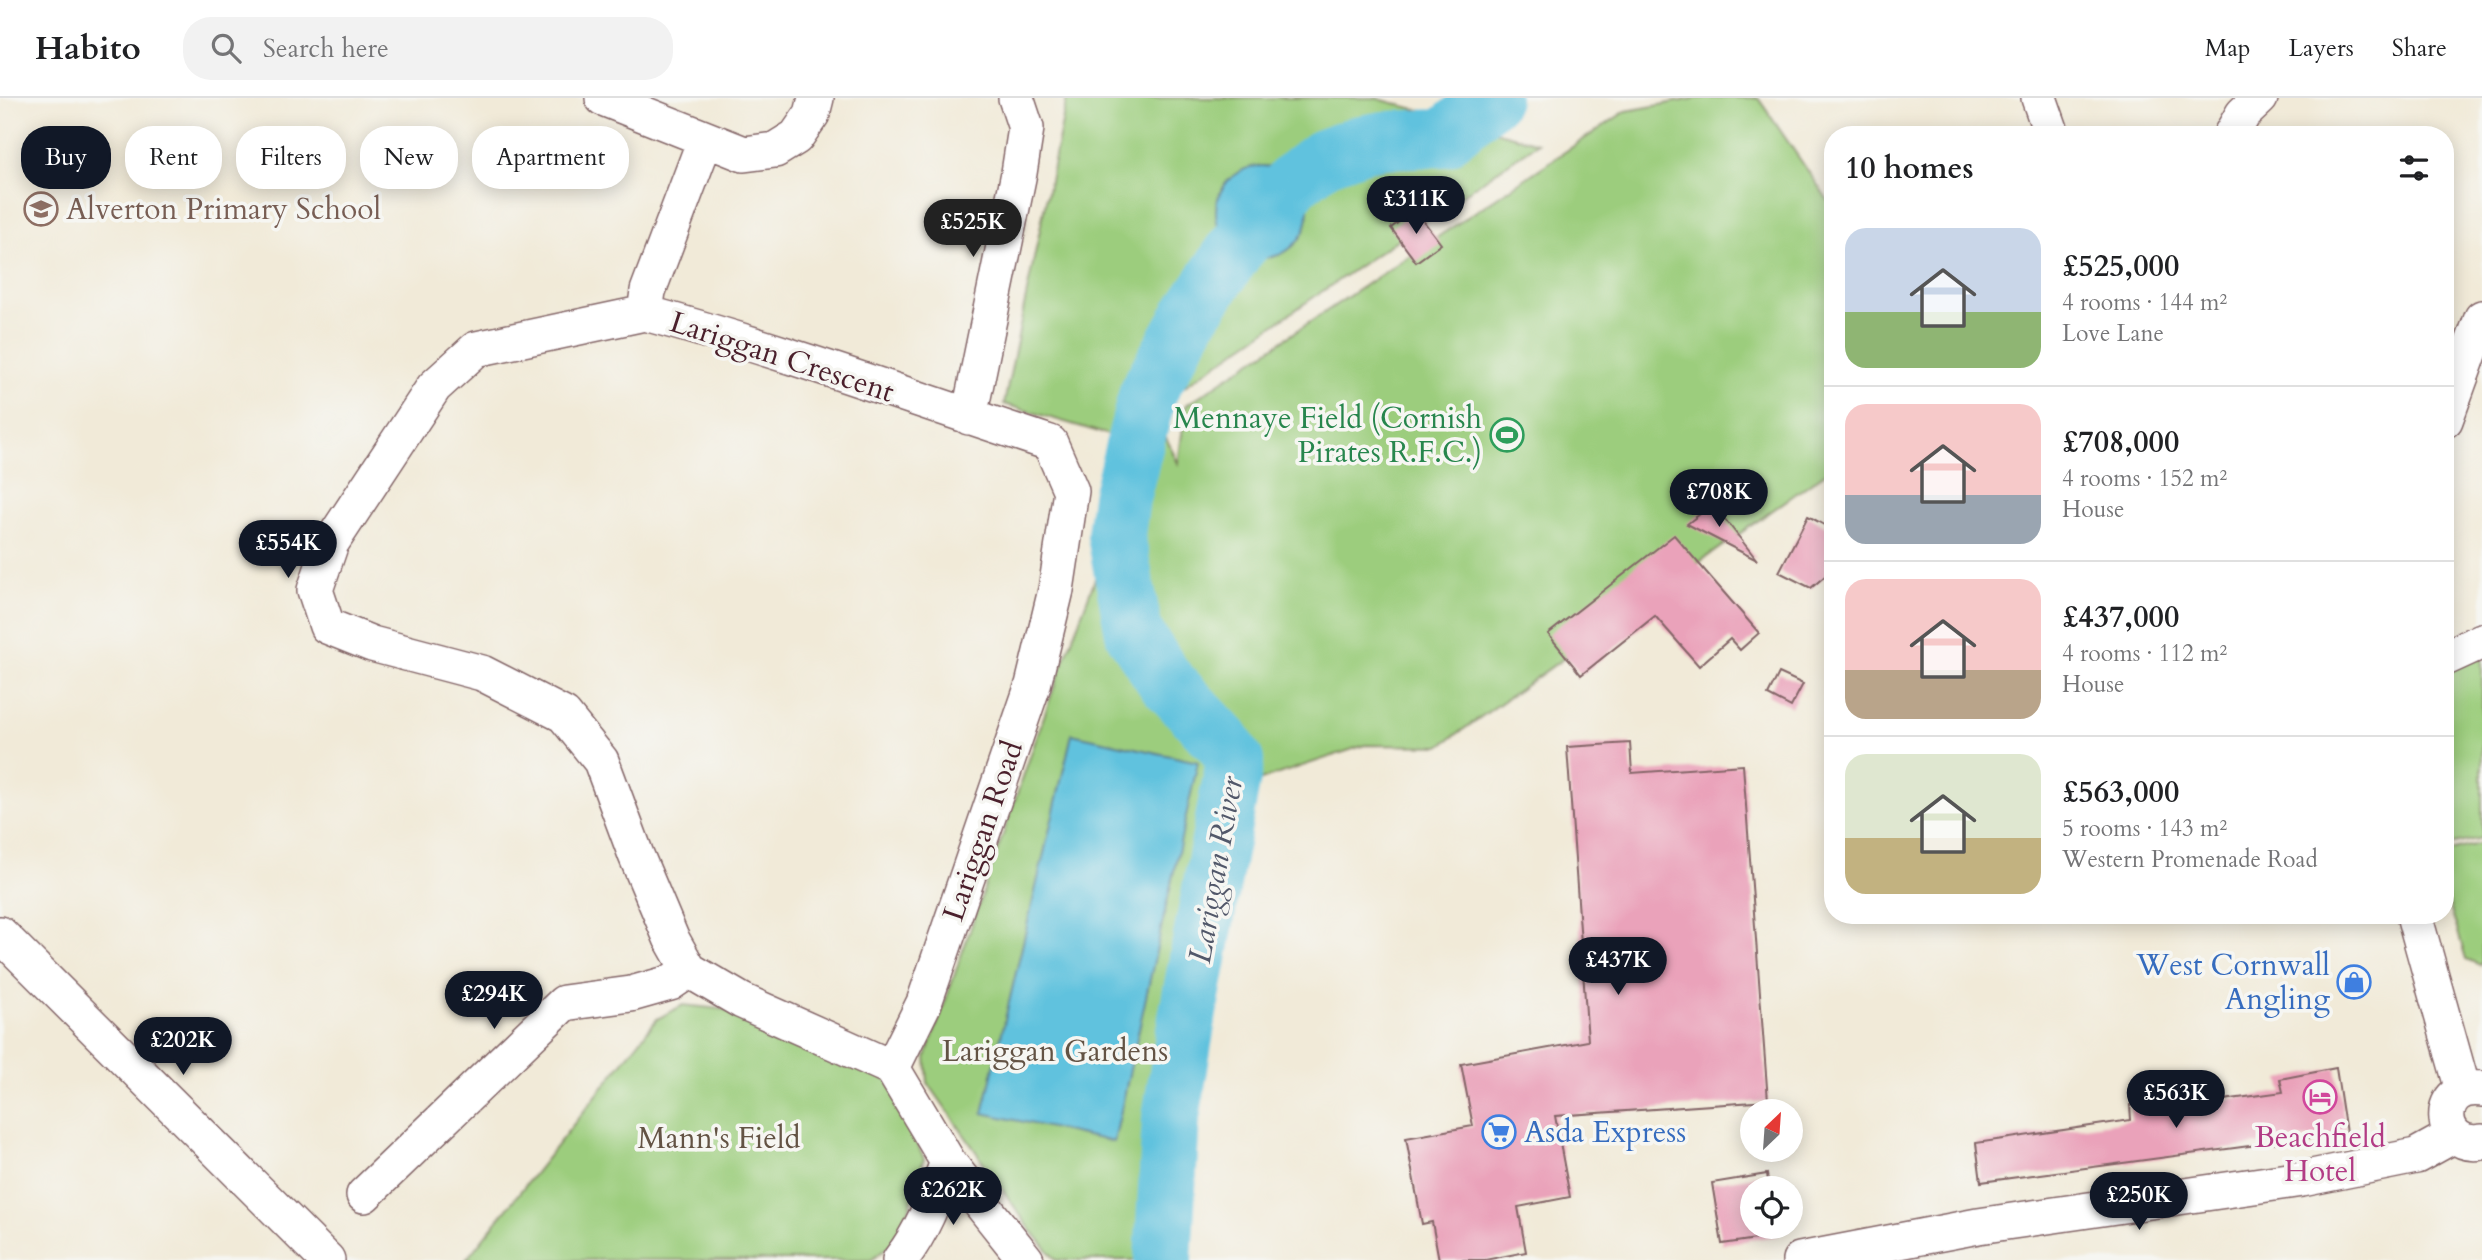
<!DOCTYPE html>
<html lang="en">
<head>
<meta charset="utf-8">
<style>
  body { margin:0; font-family:Cardo,serif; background:#f2f2f2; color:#202124; height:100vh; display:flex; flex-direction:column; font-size:26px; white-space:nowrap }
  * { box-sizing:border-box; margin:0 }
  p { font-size:23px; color:#757577 }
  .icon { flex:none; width:38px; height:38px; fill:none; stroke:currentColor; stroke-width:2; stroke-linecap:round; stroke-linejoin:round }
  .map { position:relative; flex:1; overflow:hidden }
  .panel { position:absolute; left:1824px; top:28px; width:630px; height:798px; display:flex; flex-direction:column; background:#fff; border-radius:28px; box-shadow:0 4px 18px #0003 }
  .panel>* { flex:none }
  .guide { position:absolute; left:21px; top:28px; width:665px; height:63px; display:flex; gap:14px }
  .needle { width:46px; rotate:25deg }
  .tools { position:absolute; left:1740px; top:1001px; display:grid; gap:14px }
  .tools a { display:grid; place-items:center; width:63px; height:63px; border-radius:50%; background:#fff; box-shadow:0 4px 18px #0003; font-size:35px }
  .price { position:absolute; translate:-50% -60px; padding:0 16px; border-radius:24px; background:#111827; color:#fff; font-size:23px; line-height:46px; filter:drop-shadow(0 2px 4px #0008) }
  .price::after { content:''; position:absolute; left:50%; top:42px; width:21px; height:16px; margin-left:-10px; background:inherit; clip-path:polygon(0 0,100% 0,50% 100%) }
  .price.on { background:#222; color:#fff }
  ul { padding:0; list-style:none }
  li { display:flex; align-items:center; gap:21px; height:175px; padding:0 21px }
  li+li { border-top:2px solid #e0e0e0 }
  li span { display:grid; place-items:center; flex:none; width:196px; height:140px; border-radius:21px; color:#555 }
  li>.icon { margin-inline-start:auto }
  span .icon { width:84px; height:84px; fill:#fffc; stroke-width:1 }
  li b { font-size:30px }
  h2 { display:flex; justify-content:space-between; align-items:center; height:84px; padding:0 21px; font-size:30px }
  .pill { padding:0 24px; border-radius:28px; background:#fff; box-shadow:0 4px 18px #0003; font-size:24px; line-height:63px }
  .pill.on { background:#111827; color:#fff }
  header { display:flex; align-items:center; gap:42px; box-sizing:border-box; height:98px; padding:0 35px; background:#fff; border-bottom:2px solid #e0e0e0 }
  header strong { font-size:33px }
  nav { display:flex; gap:38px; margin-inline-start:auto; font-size:24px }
  .search { width:490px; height:63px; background:#f2f2f2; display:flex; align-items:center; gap:18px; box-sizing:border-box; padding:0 24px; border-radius:28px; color:#757577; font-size:26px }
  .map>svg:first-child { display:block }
  .green { fill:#9ccd7d; stroke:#737654; stroke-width:2 }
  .water { fill:#60c2de; stroke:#557084; stroke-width:2 }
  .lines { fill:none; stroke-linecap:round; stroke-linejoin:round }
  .river { stroke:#60c2de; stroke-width:58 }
  .building { fill:#eaa2ba }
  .minor-casing { stroke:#846668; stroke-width:38 }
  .minor { stroke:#fff; stroke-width:35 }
  .labels { text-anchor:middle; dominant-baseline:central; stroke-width:7; stroke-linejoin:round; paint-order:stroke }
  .education-label { font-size:30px; fill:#785e54; stroke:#f6f6f2; text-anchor:start }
  .street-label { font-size:30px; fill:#4a1f2b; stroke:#f6f6f2 }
  .leisure-label { font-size:30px; fill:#27864d; stroke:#f6f6f2; text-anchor:end }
  .shop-label { font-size:30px; fill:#366cbe; stroke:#f6f6f2; text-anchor:end }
  .park-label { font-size:30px; fill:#635344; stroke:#f6f6f2 }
  .hotel-label { font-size:30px; fill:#b23c85; stroke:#f6f6f2 }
  .water-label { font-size:32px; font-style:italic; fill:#52586a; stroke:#f6f6f2 }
</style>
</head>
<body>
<header>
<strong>Habito</strong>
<div class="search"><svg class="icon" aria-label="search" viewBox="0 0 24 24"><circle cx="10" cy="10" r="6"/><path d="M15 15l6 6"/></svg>Search here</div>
<nav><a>Map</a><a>Layers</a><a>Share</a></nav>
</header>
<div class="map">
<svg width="2482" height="1162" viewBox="0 0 2482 1162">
  <rect width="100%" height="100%" fill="#f6f6f2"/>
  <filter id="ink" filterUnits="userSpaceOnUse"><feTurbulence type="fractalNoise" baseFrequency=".0143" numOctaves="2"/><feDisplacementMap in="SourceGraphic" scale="14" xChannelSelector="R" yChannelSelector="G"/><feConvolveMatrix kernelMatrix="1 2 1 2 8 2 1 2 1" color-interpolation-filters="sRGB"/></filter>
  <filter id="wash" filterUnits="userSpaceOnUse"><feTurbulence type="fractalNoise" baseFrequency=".00686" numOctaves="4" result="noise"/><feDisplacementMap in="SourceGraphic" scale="28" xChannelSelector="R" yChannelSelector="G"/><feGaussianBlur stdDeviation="1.57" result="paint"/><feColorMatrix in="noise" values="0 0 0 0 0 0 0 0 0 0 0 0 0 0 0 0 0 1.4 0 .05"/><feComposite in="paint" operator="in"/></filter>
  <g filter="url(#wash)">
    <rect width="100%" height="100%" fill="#f1ead8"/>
    <path class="green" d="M1067,0h308l163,45 -426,293 -108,-32z
      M1698,0h60l74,108v262l-392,278 -75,-1 -140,47 -60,323 -15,145h-94l-26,-31 -102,-146 -2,-26 125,-361 105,-280 22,47 8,-58 440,-294z
      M2482,559v181l-37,8v-178z
      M2482,745v119l-2,3 -14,-6 -21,-70v-37z
      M683,907l47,5 158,70 36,79 -15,51 -13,31 -25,19h-405l191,-241z"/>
    <path class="water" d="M1216 114a46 46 0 1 1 92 0a46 46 0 1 1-92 0Z
      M1072,636l126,28 -84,380 -131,-29z"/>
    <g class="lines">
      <path class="river" d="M1163,1162l8,-143 17,-105 47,-251 -11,-18 -59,-63 -31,-47 -18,-98 5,-37 27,-106 43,-77 44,-65 60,-70 28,-22 38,-14 23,-4 60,-2 47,-40"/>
    </g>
    <g id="blocks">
      <path class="building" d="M1415,112l26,34 -25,18 -25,-34z
        M1713,406l44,56 -70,-36z
        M1808,418l24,13v41l-21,18 -32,-16z
        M1674,437l85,98 -19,17 -10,-11 -31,27 -44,-50 -74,59 -33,-41z
        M1779,575l24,11 -12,23 -23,-12z
        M1630,645l2,30 111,-8 25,336 -213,15 15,81 -52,10 8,45 -41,8h-46l-7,-38 -10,2 -16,-86 67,-12 -12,-62 127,-23 -21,-294z
        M2336,970l10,65 -365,49 -5,-39 155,-23 -1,-15 35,-4 -1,-3 51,-7 1,10 67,-9 -3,-13z
        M1767,1076l2,14h-17v39h23l2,9 -55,8 -10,-61z"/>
    </g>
  </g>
  <g filter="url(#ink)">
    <use href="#blocks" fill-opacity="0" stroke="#846668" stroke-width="2"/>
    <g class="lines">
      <defs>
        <path id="minor" d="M603,0l141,56 31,-4 21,-13 16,-23 4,-16
          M2039,0l13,37
          M2231,37l12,-21 17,-16
          M645,215c137,37 270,86 405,130l21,48 -15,99 -23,95 -109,318 -32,65 -150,-67 -53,-31 -18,-32 -35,-83 -35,-94 -37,-46 -82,-42 -110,-29 -45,-18 -12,-36 16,-47 103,-156 42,-38z
          M645,215l3,-22 57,-151
          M969,319l50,-244 7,-45 -10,-30
          M2445,322l37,-102
          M2445,560l37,-17
          M2414,817l49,175
          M0,836l327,326
          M892,970l56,94 78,98
          M2482,991c-48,-7 -46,61 0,53
          M364,1097l200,-192 67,-9 39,-11 19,-13
          M900,1162c23,-29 35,-63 48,-98
          M1800,1162l178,-34 324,-47 114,-23 38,-21"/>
      </defs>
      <use href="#minor" class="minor-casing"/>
      <use href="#minor" class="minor"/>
    </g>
  </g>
  <defs>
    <symbol id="school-ring" viewBox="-11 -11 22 22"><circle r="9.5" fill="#f6f6f2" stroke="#8d6e63" stroke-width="1.5"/><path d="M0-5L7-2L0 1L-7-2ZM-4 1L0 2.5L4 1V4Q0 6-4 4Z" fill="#8d6e63"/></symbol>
    <symbol id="stadium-ring" viewBox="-11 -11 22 22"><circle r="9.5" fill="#f6f6f2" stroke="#2e9e5b" stroke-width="1.5"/><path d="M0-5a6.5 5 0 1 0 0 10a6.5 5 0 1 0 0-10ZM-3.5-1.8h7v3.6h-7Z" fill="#2e9e5b"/></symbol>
    <symbol id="shop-ring" viewBox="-11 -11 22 22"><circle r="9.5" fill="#f6f6f2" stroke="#3f7fe0" stroke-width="1.5"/><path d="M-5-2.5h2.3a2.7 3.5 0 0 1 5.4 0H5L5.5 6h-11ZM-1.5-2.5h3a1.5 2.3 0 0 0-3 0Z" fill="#3f7fe0"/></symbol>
    <symbol id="hotel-ring" viewBox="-11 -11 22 22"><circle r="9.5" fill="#f6f6f2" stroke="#d1479c" stroke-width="1.5"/><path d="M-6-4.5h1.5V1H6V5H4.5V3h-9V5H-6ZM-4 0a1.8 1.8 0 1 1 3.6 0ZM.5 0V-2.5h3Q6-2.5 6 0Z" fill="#d1479c"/></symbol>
    <symbol id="supermarket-ring" viewBox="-11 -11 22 22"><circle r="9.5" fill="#f6f6f2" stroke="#3f7fe0" stroke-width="1.5"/><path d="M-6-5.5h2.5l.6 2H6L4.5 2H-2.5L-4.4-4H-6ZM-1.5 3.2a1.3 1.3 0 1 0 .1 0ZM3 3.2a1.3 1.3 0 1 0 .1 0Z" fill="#3f7fe0"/></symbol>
  </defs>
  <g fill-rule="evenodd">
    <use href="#school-ring" x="22" y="92" width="38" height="38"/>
    <use href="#stadium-ring" x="1488" y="318" width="38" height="38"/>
    <use href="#shop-ring" x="2335" y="865" width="38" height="38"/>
    <use href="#hotel-ring" x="2301" y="980" width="38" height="38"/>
    <use href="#supermarket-ring" x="1480" y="1015" width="38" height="38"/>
  </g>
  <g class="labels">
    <g class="education-label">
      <text x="66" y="111">Alverton Primary School</text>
    </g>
    <g class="street-label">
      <text transform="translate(782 259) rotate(18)">Lariggan Crescent</text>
      <text transform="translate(983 733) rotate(-71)">Lariggan Road</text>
    </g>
    <g class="leisure-label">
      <text x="1482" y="320">Mennaye Field (Cornish<tspan x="1482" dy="34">Pirates R.F.C.)</tspan></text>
    </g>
    <g class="shop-label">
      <text x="2330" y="867">West Cornwall<tspan x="2330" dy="34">Angling</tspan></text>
      <text x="1524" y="1034" text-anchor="start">Asda Express</text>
    </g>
    <g class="park-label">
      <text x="1055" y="953">Lariggan Gardens</text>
      <text x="719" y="1040">Mann's Field</text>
    </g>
    <g class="hotel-label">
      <text x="2320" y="1039">Beachfield<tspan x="2320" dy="34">Hotel</tspan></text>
    </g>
    <g class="water-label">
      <text transform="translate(1216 772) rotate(-80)">Lariggan River</text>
    </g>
  </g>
</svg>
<div class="tools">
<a><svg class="needle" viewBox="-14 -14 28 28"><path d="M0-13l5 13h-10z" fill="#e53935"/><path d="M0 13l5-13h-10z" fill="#757577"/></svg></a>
<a><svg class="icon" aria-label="locate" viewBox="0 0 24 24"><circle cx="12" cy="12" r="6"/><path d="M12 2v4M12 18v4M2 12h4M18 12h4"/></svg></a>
</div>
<b class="price" style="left:1416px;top:138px">£311K</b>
<b class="price on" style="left:973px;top:161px">£525K</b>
<b class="price" style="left:1719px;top:431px">£708K</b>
<b class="price" style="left:288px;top:482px">£554K</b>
<b class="price" style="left:1618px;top:899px">£437K</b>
<b class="price" style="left:494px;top:933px">£294K</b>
<b class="price" style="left:183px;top:979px">£202K</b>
<b class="price" style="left:2176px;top:1032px">£563K</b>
<b class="price" style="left:953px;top:1129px">£262K</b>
<b class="price" style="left:2139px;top:1134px">£250K</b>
<div class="guide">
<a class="pill on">Buy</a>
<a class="pill">Rent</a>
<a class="pill">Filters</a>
<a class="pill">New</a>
<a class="pill">Apartment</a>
</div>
<section class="panel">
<h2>10 homes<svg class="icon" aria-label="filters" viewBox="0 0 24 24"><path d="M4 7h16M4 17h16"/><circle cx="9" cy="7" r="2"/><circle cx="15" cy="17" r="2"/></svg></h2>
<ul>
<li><span style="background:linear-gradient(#c9d6e8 60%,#8fb573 0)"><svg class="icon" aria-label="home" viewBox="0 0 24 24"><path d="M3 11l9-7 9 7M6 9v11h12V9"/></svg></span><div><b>£525,000</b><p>4 rooms · 144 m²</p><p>Love Lane</p></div></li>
<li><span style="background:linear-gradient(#f6c9c9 65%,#9aa5b1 0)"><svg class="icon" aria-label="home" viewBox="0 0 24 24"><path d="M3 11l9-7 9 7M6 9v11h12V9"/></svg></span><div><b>£708,000</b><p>4 rooms · 152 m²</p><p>House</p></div></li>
<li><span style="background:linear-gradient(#f6c9c9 65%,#b9a48a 0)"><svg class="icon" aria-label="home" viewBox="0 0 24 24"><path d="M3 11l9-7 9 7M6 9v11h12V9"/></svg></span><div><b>£437,000</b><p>4 rooms · 112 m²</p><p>House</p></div></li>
<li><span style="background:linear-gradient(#dfe7d0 60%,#c2b280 0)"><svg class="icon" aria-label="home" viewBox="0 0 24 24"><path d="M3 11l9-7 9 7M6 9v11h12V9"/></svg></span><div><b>£563,000</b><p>5 rooms · 143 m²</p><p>Western Promenade Road</p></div></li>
</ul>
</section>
</div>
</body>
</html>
